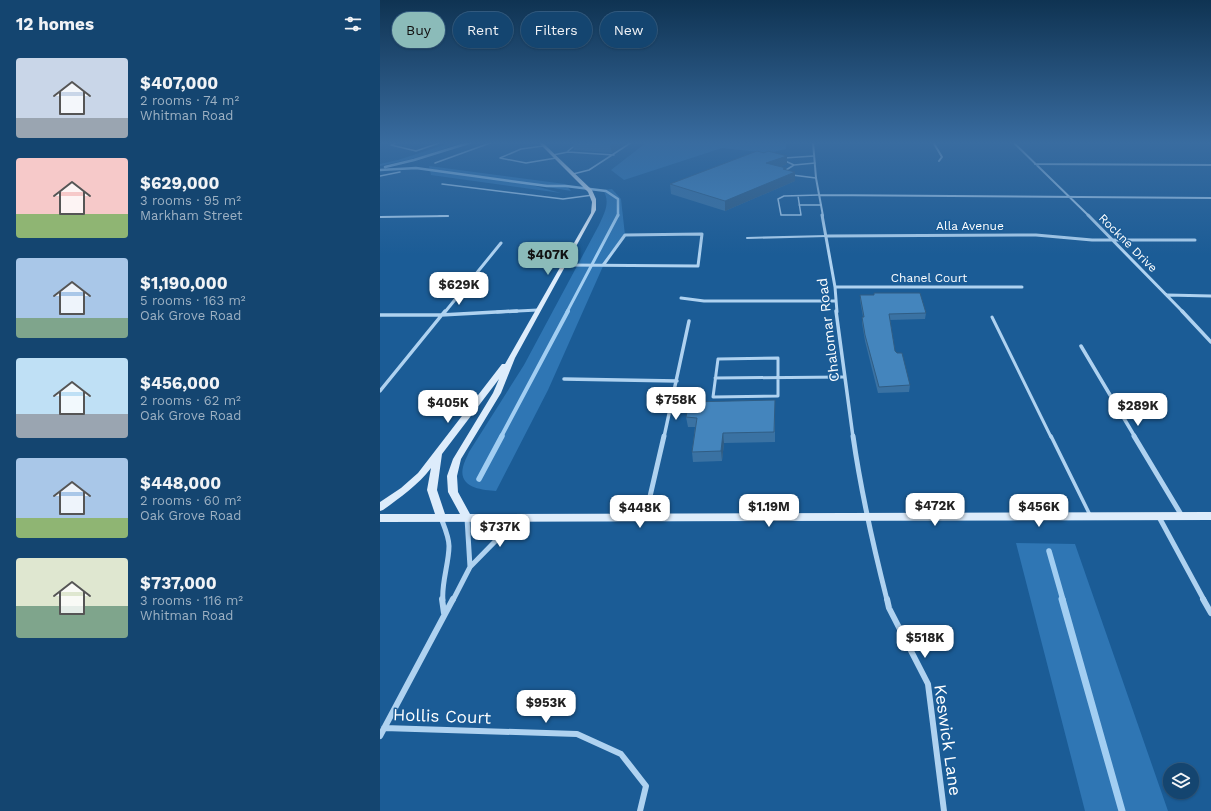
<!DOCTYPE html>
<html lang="en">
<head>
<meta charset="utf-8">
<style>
  body { margin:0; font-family:"Work Sans",sans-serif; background:#1d4c75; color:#f1f3f6; height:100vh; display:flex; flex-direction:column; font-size:15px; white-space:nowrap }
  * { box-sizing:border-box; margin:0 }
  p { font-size:13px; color:#9db1c3 }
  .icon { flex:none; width:22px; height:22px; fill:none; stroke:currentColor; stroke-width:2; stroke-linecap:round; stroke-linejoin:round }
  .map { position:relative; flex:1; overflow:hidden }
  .panel { display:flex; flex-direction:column; background:#144570; width:380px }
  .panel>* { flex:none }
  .guide { position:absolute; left:12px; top:12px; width:380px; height:36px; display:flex; gap:8px }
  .fabs { position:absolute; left:783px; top:763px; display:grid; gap:8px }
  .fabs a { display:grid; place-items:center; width:36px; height:36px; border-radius:50%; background:#144570; box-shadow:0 1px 3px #0004,0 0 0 1px #335d83; font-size:20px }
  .price { position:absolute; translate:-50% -34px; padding:0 9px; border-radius:8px; background:#fff; color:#222; font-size:13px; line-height:26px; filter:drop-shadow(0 1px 2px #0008) }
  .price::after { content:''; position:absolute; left:50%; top:24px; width:12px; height:9px; margin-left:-6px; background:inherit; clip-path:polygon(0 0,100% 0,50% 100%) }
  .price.current { background:#8bbbb9; color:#111 }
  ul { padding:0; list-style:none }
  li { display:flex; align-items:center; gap:12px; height:100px; padding:0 16px }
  li span { display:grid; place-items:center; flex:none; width:112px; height:80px; border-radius:4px; color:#555 }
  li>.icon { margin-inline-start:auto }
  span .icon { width:48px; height:48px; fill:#fffc; stroke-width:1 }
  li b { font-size:17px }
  h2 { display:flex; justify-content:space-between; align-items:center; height:48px; padding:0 16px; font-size:17px }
  .chip { padding:0 14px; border-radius:18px; background:#144570; box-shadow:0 1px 3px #0004,0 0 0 1px #335d83; font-size:14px; line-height:36px }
  .chip.current { background:#8bbbb9; color:#111 }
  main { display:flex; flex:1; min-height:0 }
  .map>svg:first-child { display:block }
  .green { fill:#2f76b4 }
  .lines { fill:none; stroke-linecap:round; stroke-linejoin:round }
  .stream-far4 { stroke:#a2cef2; stroke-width:2.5 }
  .stream-far3 { stroke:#a2cef2; stroke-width:3 }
  .stream-far2 { stroke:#a2cef2; stroke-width:4 }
  .stream-far1 { stroke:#a2cef2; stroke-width:5.5 }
  .stream { stroke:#a2cef2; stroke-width:7 }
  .lane-far3 { stroke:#afd2f0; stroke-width:1.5 }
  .lane-far2 { stroke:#afd2f0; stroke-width:2 }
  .lane-far1 { stroke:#afd2f0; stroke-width:3 }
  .lane { stroke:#afd2f0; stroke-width:3.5 }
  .street-far4 { stroke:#afd2f0; stroke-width:2 }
  .street-far3 { stroke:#afd2f0; stroke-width:3 }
  .street-far2 { stroke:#afd2f0; stroke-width:3.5 }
  .street-far1 { stroke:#afd2f0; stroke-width:5 }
  .street { stroke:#afd2f0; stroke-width:6 }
  .secondary { fill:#ddecfb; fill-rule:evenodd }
  .wall { fill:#3a72a3 }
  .shaded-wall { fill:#305d84 }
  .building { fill:#4485bd; stroke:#305d84 }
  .labels { text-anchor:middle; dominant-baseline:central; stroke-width:3; stroke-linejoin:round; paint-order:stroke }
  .far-street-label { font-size:12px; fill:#fff; stroke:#1b5c96 }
  .street-label { font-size:14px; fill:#fff; stroke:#1b5c96 }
  .near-street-label { font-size:17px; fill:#fff; stroke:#1b5c96 }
</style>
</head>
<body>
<main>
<section class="panel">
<h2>12 homes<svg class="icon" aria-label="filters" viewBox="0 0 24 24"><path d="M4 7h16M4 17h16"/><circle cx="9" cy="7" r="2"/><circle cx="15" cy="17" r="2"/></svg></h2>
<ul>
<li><span style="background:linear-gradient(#c9d6e8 75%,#9aa5b1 0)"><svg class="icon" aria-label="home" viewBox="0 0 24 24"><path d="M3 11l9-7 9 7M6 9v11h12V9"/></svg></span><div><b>$407,000</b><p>2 rooms · 74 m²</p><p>Whitman Road</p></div></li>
<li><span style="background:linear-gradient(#f6c9c9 70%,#8fb573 0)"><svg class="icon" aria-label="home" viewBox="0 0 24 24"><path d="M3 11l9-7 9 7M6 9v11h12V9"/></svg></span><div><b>$629,000</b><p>3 rooms · 95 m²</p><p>Markham Street</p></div></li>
<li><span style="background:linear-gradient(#a9c7e8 75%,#7fa58c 0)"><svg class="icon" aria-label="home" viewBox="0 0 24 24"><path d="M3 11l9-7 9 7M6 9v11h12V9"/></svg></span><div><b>$1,190,000</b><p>5 rooms · 163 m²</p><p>Oak Grove Road</p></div></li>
<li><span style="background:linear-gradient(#bfe0f5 70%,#9aa5b1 0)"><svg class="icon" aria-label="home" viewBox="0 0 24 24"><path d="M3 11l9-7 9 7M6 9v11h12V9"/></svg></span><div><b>$456,000</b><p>2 rooms · 62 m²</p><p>Oak Grove Road</p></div></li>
<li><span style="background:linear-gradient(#a9c7e8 75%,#8fb573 0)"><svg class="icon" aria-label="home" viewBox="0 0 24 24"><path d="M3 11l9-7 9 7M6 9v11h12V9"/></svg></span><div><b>$448,000</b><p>2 rooms · 60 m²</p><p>Oak Grove Road</p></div></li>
<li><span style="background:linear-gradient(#dfe7d0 60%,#7fa58c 0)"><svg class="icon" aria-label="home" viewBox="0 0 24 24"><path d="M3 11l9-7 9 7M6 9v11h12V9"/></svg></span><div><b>$737,000</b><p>3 rooms · 116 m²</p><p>Whitman Road</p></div></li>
</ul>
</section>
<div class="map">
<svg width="831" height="811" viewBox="0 0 831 811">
  <rect width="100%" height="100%" fill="#1b5c96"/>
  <path class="green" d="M73,142h12l-49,16 -36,8v-2l18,-4z
    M267,142h139v7l-17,4 -47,-5 -98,32 -13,-10z
    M49,166l136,18 6,7 -47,-8 37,10 -130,-18z
    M232,189l9,10 4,36 -21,29 -56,126 -52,101c-14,-1 -38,-3 -33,-24 1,-5 4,-10 6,-15l55,-87 75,-140c5,-11 12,-23 4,-35z
    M636,543l59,1 93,267h-83z"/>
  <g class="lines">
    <path class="stream-far4" d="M5,167l29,-7 58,-18
      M0,170l36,-2 131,18h19l40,5 12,8v17"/>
    <path class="stream-far3" d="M187,312l51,-97"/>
    <path class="stream-far2" d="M121,437l67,-126"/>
    <path class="stream-far1" d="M99,479l23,-43
      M669,551l14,49"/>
    <path class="stream" d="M682,599l60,212"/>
    <path class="lane-far3" d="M18,142l-7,3 25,6 26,-9
      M163,146l-22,3 -21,9 26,5 30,-5
      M188,151l9,-7 -1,-2
      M173,155l15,-3 46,3
      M404,158l30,-2
      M403,160l11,5
      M55,163l58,-21
      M407,171l-1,-1 8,-5 21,-2
      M193,174l16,-4 43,-28
      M412,175l24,3
      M0,176l20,-4
      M62,184l121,15 30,-4
      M418,196l3,19h-20l-3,-16 6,-3 35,-1
      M419,205h22
      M59,216h9"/>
    <path class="lane-far2" d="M0,217l68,-1
      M367,238l80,-2"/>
    <path class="lane-far1" d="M612,317l59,120
      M398,358v38l-65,1 5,-38z
      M335,378l129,-1"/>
    <path class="lane" d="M671,436l39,79"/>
    <path class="street-far4" d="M433,142l3,36 7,38
      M553,142l9,15 -3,4
      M633,142l76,74
      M655,164l176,1
      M439,195l392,3"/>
    <path class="street-far3" d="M442,215l13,72 2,25
      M708,215l95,97
      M447,236l209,-1 56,5h103
      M184,265l134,1 4,-32 -77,1 -21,29
      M455,287h187
      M787,295l44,1
      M301,298l23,3h131
      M65,312l56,-69
      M117,312l41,-2"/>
    <path class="street-far2" d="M456,311l17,126
      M802,311l29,31
      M0,315h61l76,-4
      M701,346l54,91
      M184,379l113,2
      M0,391l65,-80
      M284,437l25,-116"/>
    <path class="street-far1" d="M473,436c8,56 20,109 34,164
      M754,436l48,80
      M779,517l45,83
      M61,518c3,8 8,19 8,28 0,17 -8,39 -6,54
      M265,518l19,-82
      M90,567l47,-48
      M73,600l17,-33 -3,-49"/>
    <path class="street" d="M62,599l2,14
      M507,599l2,9 39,76 16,127
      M823,599l8,14
      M4,728l193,6 44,20 25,32 -6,25
      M0,736l73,-137"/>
    <path class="secondary" d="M158,142h4l50,48 4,9v11l-81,148 -14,35 -40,66 -4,17 1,16 12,22 741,-2v8l-831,2v-8h55l-8,-24 4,-22c-13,17 -30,29 -48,42l-3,1v-9l21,-14 17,-15 84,-109h3l86,-151 1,-11 -4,-10zM119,379l-6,14 -40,66 -6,17 1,16 12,22h-15l-8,-24 5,-36z"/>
  </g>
  <path class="wall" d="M192,142h55l-15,11 -38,-3z
    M384,153l23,3v8l-7,3 6,1v2l9,11 -70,30 -54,-17 -1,-10z
    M494,293l52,20 -1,6 -35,1 5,31 15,34 -1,7 -31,1 -13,-52 -3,-18v-6h1l-3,-17v-5h14z
    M395,400v42l-51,1 -2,18 -29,1 -1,-10 3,-25h-7l-2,-10z"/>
  <path class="shaded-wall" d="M234,142h13l-15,11 -2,-9z
    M407,156v8l-20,8 -1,-9z
    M406,168v8l9,-4v9l-70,30v-10z
    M343,433l1,10 -2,18 -1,-10z"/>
  <path class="building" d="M192,142h42l-4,2z
    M377,151l7,2 4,-2 19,5 -21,7 20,5 -3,1 12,3 -70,29 -55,-17z
    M494,293h46l6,20 -37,1 6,37 2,2h5l8,32 -31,2 -14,-52 -3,-18h2l-4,-22h14z
    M395,400l-1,32 -51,1 -2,18 -29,1 5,-34 -11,-1 3,-15z"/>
  <linearGradient id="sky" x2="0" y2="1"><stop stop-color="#0f3352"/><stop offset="0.56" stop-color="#396ca0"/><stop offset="1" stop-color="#396ca0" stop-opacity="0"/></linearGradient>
  <rect width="831" height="255" fill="url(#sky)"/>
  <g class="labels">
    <g class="far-street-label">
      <text x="590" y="226">Alla Avenue</text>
      <text transform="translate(748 243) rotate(45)">Rockne Drive</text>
      <text x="549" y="278">Chanel Court</text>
    </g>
    <g class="street-label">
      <text transform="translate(448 330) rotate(-97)">Chalomar Road</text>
    </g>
    <g class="near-street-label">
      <text transform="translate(62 716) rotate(2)">Hollis Court</text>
      <text transform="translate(568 740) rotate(82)">Keswick Lane</text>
    </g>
  </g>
</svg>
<div class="fabs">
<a><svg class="icon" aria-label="layers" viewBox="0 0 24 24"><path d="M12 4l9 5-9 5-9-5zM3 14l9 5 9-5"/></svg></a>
</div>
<b class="price current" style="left:168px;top:276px">$407K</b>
<b class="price" style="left:79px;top:306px">$629K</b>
<b class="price" style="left:296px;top:421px">$758K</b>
<b class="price" style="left:68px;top:424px">$405K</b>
<b class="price" style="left:758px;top:427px">$289K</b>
<b class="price" style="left:555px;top:527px">$472K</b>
<b class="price" style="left:389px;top:528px">$1.19M</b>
<b class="price" style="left:659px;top:528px">$456K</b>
<b class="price" style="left:260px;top:529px">$448K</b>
<b class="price" style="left:120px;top:548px">$737K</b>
<b class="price" style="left:545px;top:659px">$518K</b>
<b class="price" style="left:166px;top:724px">$953K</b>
<div class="guide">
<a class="chip current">Buy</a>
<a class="chip">Rent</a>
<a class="chip">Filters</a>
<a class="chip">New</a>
</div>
</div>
</main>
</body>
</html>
